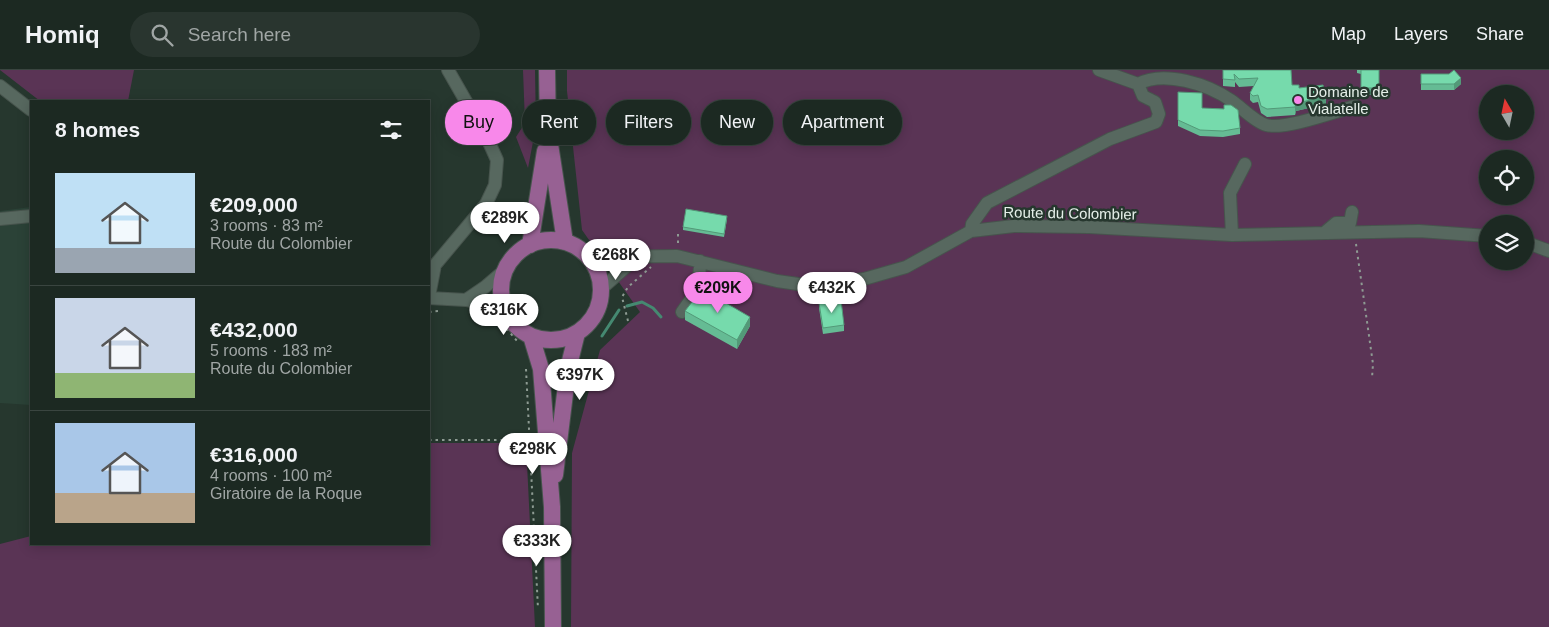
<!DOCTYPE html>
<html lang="en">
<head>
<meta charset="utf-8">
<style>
  body { margin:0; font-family:Arial,sans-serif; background:#29352f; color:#f1f3f6; height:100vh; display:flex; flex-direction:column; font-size:19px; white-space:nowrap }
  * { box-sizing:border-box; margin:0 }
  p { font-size:16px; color:#a0a6a5 }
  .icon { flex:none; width:28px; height:28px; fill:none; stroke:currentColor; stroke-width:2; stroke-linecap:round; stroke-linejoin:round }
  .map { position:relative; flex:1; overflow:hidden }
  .sheet { position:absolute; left:30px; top:30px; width:400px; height:445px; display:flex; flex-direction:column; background:#1c2922; border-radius:0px; box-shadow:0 2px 12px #0003,0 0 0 1px #3a4540 }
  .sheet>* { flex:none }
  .banner { position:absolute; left:445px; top:30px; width:475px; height:45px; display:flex; gap:10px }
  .needle { width:32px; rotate:351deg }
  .tools { position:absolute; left:1479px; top:15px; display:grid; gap:10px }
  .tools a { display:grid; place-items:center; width:55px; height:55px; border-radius:50%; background:#1c2922; box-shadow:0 2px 12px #0003,0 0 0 1px #3a4540; font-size:25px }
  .price { position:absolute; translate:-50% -42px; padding:0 11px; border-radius:18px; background:#fff; color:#222; font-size:16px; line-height:32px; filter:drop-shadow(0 1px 2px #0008) }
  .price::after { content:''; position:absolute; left:50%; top:30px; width:15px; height:11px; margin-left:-8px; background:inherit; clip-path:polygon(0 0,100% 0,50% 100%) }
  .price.on { background:#f888ea; color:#111 }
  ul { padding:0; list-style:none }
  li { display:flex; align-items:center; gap:15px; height:125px; padding:0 25px }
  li+li { border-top:1px solid #3a4540 }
  li span { display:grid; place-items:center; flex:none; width:140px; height:100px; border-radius:0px; color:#555 }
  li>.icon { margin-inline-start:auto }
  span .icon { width:60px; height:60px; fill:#fffc; stroke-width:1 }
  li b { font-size:21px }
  h2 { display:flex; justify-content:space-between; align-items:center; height:60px; padding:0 25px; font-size:21px }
  .chip { padding:0 18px; border-radius:22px; background:#1c2922; box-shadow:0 2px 12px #0003,0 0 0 1px #3a4540; font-size:18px; line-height:45px }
  .chip.on { background:#f888ea; color:#111 }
  header { display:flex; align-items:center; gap:30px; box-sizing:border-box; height:70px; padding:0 25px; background:#1c2922; border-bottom:1px solid #3a4540 }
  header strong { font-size:24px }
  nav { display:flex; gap:28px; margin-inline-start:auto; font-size:18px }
  .search { width:350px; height:45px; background:#29352f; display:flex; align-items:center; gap:12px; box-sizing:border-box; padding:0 18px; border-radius:28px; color:#a0a6a5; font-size:19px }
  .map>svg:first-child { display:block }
  .built { fill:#2b4237 }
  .green { fill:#5a3455; fill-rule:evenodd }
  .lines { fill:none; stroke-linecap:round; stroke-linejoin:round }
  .stream { stroke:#458971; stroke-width:3 }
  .minor-casing { stroke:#47544d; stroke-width:14 }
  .major-casing { stroke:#47544d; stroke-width:18 }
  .path { stroke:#8e9b93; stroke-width:2; stroke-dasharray:2.5 4; stroke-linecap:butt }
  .minor { stroke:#57685f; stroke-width:12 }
  .major { stroke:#976193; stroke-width:16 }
  .wall { fill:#65bb94 }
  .shaded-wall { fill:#539978 }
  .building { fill:#76daac; stroke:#539978 }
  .poi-dot { fill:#f888ea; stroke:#26372e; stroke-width:2 }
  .labels { text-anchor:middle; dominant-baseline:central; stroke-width:5; stroke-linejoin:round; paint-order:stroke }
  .poi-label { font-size:15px; fill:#e5efe9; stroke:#26372e; text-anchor:start }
  .street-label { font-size:15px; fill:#e5efe9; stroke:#26372e }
</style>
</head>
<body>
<header>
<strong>Homiq</strong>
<div class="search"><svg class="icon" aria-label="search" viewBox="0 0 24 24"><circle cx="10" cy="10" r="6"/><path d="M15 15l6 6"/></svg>Search here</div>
<nav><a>Map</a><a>Layers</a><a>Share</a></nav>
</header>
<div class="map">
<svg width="1549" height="557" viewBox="0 0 1549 557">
  <rect width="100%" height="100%" fill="#26372e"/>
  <path class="built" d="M31,137v198l-31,-2v-192z"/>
  <path class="green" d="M0,0h134l-6,31h-88z
    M523,0h12l1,56 -8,42 -12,-31 9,-14z
    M567,0h982v557h-978l1,-174 28,-103 40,-38 -58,-82 -15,-139zM1488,24h37v37h-37zM1488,89h37v37h-37zM1488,154h37v37h-37z
    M429,373h97l9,184h-535v-83l31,-8v8h398z"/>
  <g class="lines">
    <path class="stream" d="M627,236l15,-4 11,6 8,9
      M602,266l17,-26"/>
    <defs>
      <path id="minor" d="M1138,14c26,-14 70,0 94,17 10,7 23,21 34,24 19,5 68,-13 89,-19
        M0,16l31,24
        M0,149l31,-3
        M971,161l1,-7 15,-21 123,-64 46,-17 3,-8 -4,-12 -12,-6 -5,-12 -39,-14
        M1324,163l12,-10h14l2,-11
        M1232,165l-2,-42 15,-29
        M1525,172l24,9
        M579,179l23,8 75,-1 100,25 21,3 27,1 39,-6 42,-12 65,-36 43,-5 75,1 143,8 187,-4 69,5
        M601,219l35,-31
        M429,226l6,-31 51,-61 9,-19 2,-25 -10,-22 -39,-68
        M429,228l37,2 38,8
        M466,230l19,-13 21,-18
        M682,242l17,-24 1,-27"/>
      <path id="major" d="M547,0l1,61 17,111
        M501 220a50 50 0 1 1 100 0a50 50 0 1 1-100 0Z
        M530,175l15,-94
        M531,266l10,33 11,138 1,120
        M555,405l13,-106 9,-36"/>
    </defs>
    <use href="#minor" class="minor-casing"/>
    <use href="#major" class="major-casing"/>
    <path class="path" d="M678,173v-10
      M1356,174l17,120 -1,14
      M429,242l10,-1
      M498,249l20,23
      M628,251l-6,-24 6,-10 23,-20
      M526,299l12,240
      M429,370h102"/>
    <use href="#minor" class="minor"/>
    <use href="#major" class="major"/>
  </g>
  <path class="wall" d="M1223,0l69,15 7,3 27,16 -30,7 -1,4 -28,2 -6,-4 -3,-11 -5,1 -3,-3v-7l4,-7 -15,1 -4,-5v5l-12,-1z
    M1357,0h22v22l-3,1v2h-15v-21l-4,-1z
    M1421,4l40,10 -7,6h-33z
    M1178,22l24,16 22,1 16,19v6l-17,3 -23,-1 -22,-10z
    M727,149l-3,18 -41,-7v-3z
    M819,233l25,22v6l-21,3 -4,-26z
    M685,241l65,15 -13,23 -52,-29z"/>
  <path class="shaded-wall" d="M1461,8v6l-7,6v-6z
    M1326,27v7l-30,7 -1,4v-8l1,-4z
    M750,247v9l-13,23v-9z"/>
  <path class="building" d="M1223,0h68l1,15h7v3l24,-3 3,12 -30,6 -1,4 -28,2 -6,-3 -3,-11 -5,1 -3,-3 8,-15 -19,1 -5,-5 1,6 -12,-1z
    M1361,0h18v16h-3v2h-15z
    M1454,0l7,8 -7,6h-33v-10h28z
    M1178,22l24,1v15l22,1v-4h7l7,5 2,18 -17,3 -23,-1 -22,-10z
    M686,139l41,7 -3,18 -41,-7z
    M702,219l48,28 -13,23 -52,-29z
    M841,230l3,25 -21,3 -4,-25z"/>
  <circle class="poi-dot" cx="1298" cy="30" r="5"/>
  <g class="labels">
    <g class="poi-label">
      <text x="1308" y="21">Domaine de<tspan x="1308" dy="17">Vialatelle</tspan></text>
    </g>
    <g class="street-label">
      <text transform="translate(1070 143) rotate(1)">Route du Colombier</text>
    </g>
  </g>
</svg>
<div class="tools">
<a><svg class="needle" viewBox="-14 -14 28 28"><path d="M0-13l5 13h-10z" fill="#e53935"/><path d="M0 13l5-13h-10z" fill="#a0a6a5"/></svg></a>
<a><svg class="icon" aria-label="locate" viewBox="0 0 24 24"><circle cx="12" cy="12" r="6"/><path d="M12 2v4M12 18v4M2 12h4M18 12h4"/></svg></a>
<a><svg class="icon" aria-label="layers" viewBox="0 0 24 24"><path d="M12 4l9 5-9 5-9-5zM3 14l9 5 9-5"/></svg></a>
</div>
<b class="price" style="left:505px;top:174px">€289K</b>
<b class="price" style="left:616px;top:211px">€268K</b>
<b class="price on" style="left:718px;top:244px">€209K</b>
<b class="price" style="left:832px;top:244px">€432K</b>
<b class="price" style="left:504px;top:266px">€316K</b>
<b class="price" style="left:580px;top:331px">€397K</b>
<b class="price" style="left:533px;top:405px">€298K</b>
<b class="price" style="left:537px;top:497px">€333K</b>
<div class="banner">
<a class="chip on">Buy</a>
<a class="chip">Rent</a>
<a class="chip">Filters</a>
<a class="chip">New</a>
<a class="chip">Apartment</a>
</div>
<section class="sheet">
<h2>8 homes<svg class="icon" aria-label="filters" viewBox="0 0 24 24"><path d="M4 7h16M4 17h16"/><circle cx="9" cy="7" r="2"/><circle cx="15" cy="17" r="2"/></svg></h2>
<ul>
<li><span style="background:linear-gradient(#bfe0f5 75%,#9aa5b1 0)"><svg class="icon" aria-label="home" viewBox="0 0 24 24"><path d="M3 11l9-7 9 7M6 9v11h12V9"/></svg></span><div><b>€209,000</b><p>3 rooms · 83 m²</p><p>Route du Colombier</p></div></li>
<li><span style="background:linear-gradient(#c9d6e8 75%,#8fb573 0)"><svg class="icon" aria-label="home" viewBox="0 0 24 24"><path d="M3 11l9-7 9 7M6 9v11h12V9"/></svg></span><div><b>€432,000</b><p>5 rooms · 183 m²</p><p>Route du Colombier</p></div></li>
<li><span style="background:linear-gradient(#a9c7e8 70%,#b9a48a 0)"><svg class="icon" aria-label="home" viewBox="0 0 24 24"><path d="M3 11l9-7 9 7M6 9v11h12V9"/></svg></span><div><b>€316,000</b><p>4 rooms · 100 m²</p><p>Giratoire de la Roque</p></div></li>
</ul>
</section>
</div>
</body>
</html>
